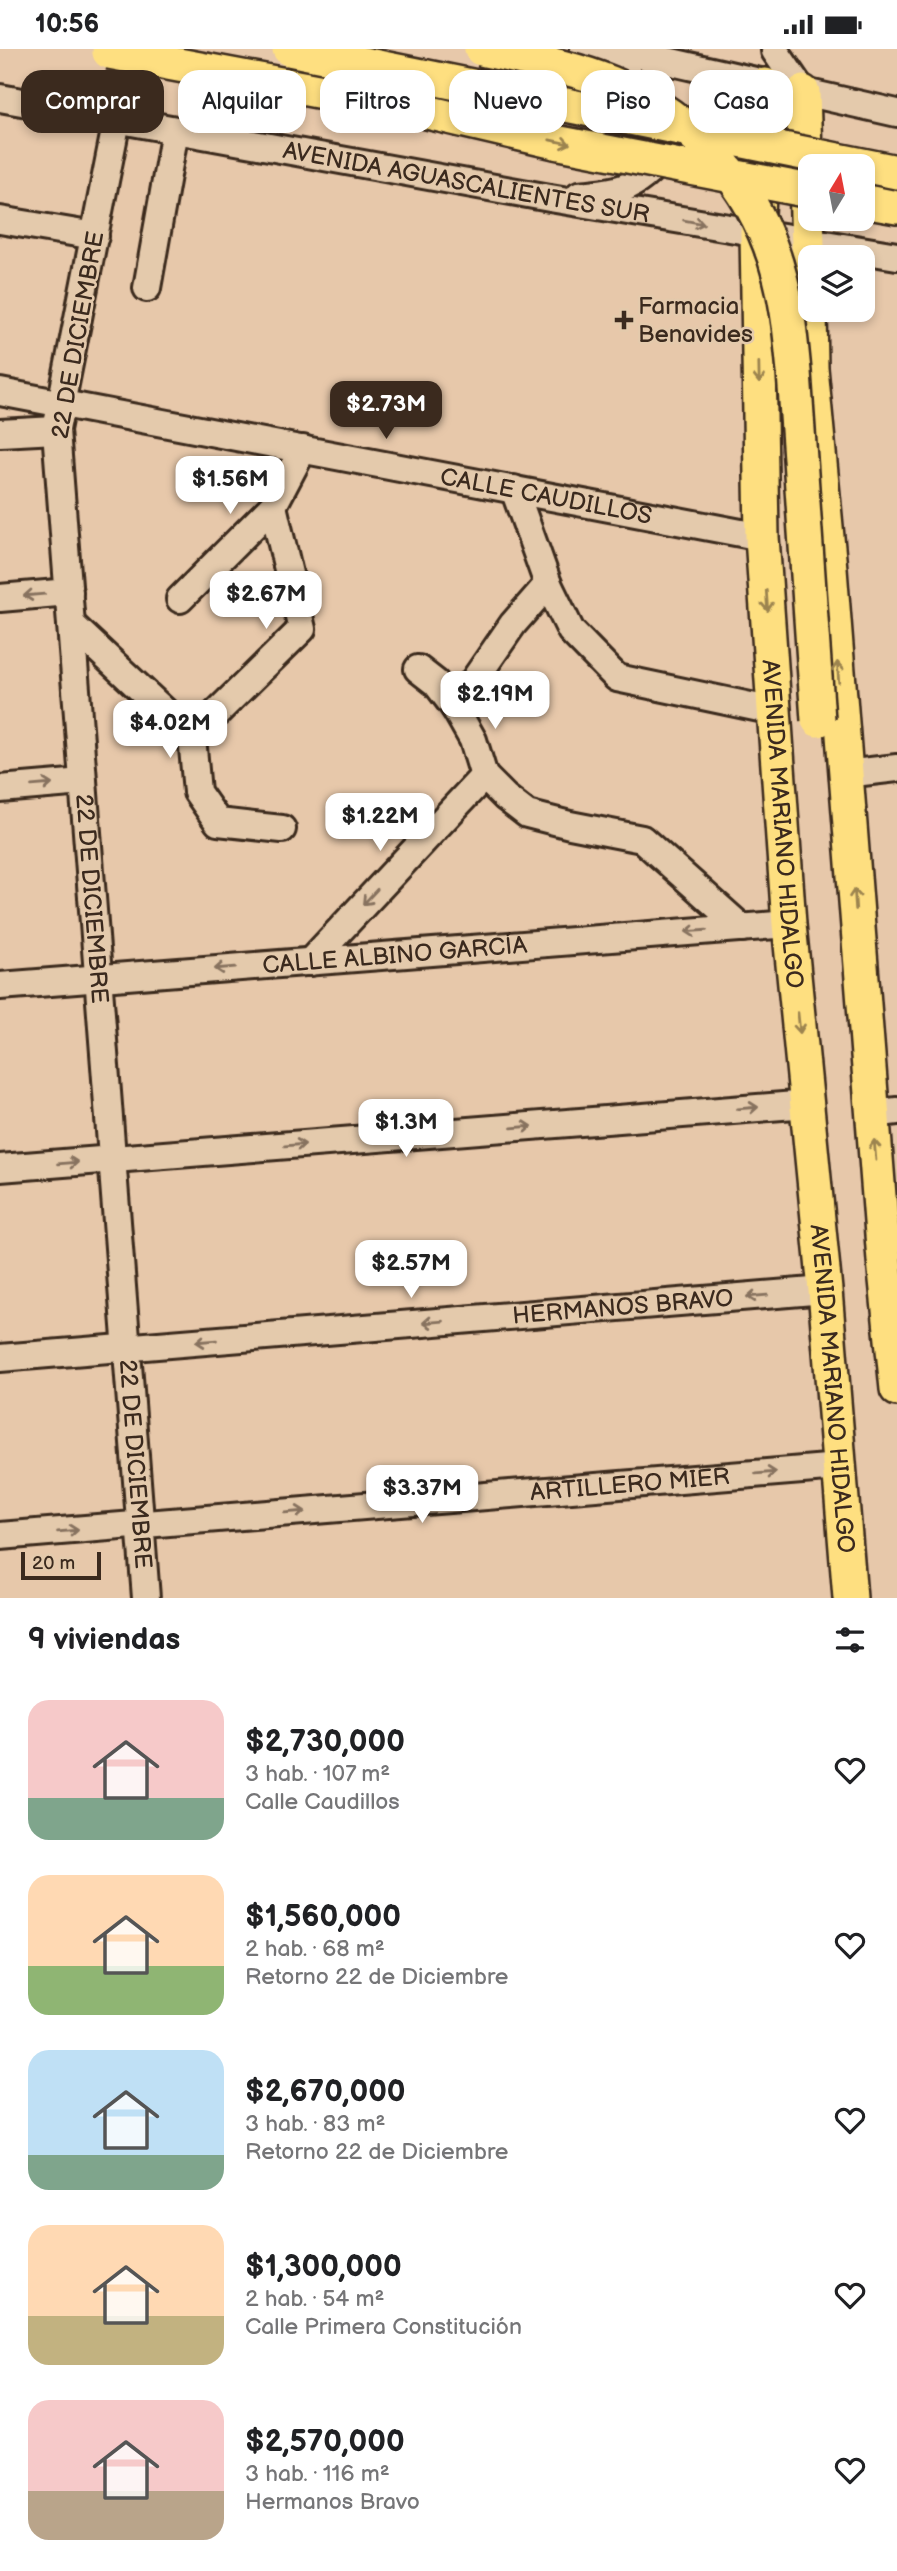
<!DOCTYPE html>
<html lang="es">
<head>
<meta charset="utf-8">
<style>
  body { margin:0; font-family:"Balsamiq Sans",sans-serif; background:#f6f6f6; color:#202124; height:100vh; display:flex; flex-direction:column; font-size:26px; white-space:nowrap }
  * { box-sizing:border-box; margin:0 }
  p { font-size:23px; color:#757577 }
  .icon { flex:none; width:38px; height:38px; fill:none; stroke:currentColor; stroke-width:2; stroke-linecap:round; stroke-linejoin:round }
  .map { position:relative; height:1549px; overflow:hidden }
  .side { display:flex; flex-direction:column; background:#fff; flex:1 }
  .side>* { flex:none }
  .top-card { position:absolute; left:21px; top:21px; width:856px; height:63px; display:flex; gap:14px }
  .needle { width:46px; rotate:10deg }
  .buttons { position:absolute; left:798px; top:105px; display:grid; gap:14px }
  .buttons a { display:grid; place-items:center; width:77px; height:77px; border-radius:14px; background:#fff; box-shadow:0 4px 10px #0003; font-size:35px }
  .scale { position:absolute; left:21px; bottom:18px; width:80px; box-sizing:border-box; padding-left:7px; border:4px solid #3b2a1e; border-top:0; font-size:19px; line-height:24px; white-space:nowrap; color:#3b2a1e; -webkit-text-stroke:5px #e4caac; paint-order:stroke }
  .price { position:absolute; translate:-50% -60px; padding:0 16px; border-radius:14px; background:#fff; color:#222; font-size:23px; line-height:46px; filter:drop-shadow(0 2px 4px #0008) }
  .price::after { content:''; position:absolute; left:50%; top:42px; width:21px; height:16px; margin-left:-10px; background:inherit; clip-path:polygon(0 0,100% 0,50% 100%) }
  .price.on { background:#3b2a1e; color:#fff }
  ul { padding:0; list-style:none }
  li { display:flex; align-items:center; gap:21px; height:175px; padding:0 28px }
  li span { display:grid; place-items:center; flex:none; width:196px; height:140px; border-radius:21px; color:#555 }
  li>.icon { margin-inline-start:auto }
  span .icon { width:84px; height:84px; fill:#fffc; stroke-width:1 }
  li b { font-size:30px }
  h2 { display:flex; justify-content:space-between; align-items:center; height:84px; padding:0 28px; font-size:30px }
  .pill { padding:0 24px; border-radius:21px; background:#fff; box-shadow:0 4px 10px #0003; font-size:24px; line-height:63px }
  .pill.on { background:#3b2a1e; color:#fff }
  .status { display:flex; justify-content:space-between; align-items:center; height:49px; padding:0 35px; background:#fff; direction:ltr }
  .status svg { height:19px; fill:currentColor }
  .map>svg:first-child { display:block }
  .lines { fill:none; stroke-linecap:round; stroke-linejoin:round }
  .minor-casing { stroke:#3b2a1e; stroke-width:32 }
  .major-casing { stroke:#3b2a1e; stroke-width:38 }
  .minor { stroke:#e4caac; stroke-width:26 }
  .major { stroke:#fedf80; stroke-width:33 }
  .major-bridge-casing { stroke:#3b2a1e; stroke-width:38; stroke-linecap:butt }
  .major-bridge { stroke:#fedf80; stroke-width:33 }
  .oneway { stroke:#9c844f }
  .oneway2 { stroke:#87725e }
  .poi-dot { fill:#3b2a1e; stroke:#e4caac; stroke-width:2.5 }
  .labels { text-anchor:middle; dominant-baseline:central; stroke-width:5; stroke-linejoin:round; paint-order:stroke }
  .street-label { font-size:24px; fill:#3b2a1e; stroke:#e4caac }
  .poi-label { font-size:24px; fill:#3b2a1e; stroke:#e4caac; text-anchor:start }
</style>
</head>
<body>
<div class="status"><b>10:56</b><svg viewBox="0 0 49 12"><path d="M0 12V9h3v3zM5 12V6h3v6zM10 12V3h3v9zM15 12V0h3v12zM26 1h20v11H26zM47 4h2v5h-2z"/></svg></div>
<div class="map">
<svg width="897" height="1549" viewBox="0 0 897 1549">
  <rect width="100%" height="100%" fill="#e7c8aa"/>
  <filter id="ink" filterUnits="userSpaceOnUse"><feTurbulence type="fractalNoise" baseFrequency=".0143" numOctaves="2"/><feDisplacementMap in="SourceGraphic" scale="14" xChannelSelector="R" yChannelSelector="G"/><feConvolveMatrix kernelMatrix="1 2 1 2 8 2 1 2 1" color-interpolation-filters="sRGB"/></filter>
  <g filter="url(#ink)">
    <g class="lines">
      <defs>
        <g id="minor">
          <path d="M584,0l45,27"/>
          <path d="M614,0l283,64"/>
          <path d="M775,2l28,41"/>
          <path id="s1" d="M0,49l550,100 347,58"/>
          <path id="s2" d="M117,71l-61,310 90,1168"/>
          <path d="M579,146c15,-2 30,-2 44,-7 27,-10 61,-48 44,-77"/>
          <path d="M0,171l95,16"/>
          <path d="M147,239l28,-158"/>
          <path id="s3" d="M0,343l762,145"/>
          <path d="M0,384l56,-3"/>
          <path d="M514,440l34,95 23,47 46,47 157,33"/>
          <path d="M0,549l69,-6"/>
          <path d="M180,550l93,-93 30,-57"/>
          <path d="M71,575l121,113 5,55 21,30 64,7"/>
          <path d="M418,620l18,14 19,25 18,32 11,36 21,21 22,17 43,11 72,14 100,89"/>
          <path d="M455,659l58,-84 35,-40"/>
          <path d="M192,688l110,-108 -29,-123"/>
          <path d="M845,725l52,-6"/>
          <path d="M0,740l83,-7"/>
          <path d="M310,913l174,-186"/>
          <path id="s4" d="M0,937l789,-62"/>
          <path d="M872,1065l25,-3"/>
          <path d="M0,1119l808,-64"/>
          <path id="s5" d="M0,1309l825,-68"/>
          <path id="s6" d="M0,1487l839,-69"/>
        </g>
        <g id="major">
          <path id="s7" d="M765,36l-8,148 5,304 27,387 36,366 25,308"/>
          <path d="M803,43l7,215"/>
          <path d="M863,152l34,6"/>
          <path d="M810,261l1,58 19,201 54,691 13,129"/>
        </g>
      </defs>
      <use href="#minor" class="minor-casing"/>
      <use href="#major" class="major-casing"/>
      <use href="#minor" class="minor"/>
      <use href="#major" class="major"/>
      <defs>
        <path id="major-bridge" d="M289,0l608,123
          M481,0c43,10 89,17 130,34 85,35 146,105 169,194 8,31 11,63 14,95l24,348
          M109,3l305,57 141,33 255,49"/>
      </defs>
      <use href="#major-bridge" class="major-bridge-casing"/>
      <use href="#major-bridge" class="major-bridge"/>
    </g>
    <defs><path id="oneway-shaft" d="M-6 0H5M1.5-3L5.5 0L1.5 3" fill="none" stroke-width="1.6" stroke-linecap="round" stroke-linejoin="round" transform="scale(1.75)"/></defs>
    <g class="oneway">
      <use href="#oneway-shaft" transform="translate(560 93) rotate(12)"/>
      <use href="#oneway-shaft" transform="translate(759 324) rotate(89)"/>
      <use href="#oneway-shaft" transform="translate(767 552) rotate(86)"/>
      <use href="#oneway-shaft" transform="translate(838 623) rotate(-94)"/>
      <use href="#oneway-shaft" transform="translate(855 850) rotate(-94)"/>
      <use href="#oneway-shaft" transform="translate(799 974) rotate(84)"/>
      <use href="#oneway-shaft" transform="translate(875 1101) rotate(-95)"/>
    </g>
    <g class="oneway2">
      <use href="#oneway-shaft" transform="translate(694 173) rotate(10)"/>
      <use href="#oneway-shaft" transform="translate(34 546) rotate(175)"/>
      <use href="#oneway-shaft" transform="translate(42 736) rotate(-5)"/>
      <use href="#oneway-shaft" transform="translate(370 848) rotate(133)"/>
      <use href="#oneway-shaft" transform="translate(696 882) rotate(176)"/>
      <use href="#oneway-shaft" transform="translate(225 919) rotate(175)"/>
      <use href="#oneway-shaft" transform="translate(748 1059) rotate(-5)"/>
      <use href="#oneway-shaft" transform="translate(522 1078) rotate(-5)"/>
      <use href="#oneway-shaft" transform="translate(295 1096) rotate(-5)"/>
      <use href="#oneway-shaft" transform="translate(68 1114) rotate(-5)"/>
      <use href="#oneway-shaft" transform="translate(757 1247) rotate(175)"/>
      <use href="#oneway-shaft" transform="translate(433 1273) rotate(175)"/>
      <use href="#oneway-shaft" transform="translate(206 1292) rotate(175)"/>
      <use href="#oneway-shaft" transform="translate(766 1424) rotate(-5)"/>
      <use href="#oneway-shaft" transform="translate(295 1463) rotate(-5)"/>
      <use href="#oneway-shaft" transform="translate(68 1482) rotate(-5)"/>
    </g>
  </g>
  <path class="poi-dot" d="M620.5 260.5h7v7h7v7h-7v7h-7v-7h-7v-7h7z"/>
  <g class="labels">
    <g class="street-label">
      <text stroke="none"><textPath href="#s1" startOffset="474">AVENIDA AGUASCALIENTES SUR</textPath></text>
      <text transform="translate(78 286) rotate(-80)">22 DE DICIEMBRE</text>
      <text stroke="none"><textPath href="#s3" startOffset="556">CALLE CAUDILLOS</textPath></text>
      <text stroke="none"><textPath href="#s7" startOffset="740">AVENIDA MARIANO HIDALGO</textPath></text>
      <text stroke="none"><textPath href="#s2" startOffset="786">22 DE DICIEMBRE</textPath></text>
      <text stroke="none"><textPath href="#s4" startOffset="396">CALLE ALBINO GARCÍA</textPath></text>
      <text stroke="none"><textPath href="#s5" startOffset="625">HERMANOS BRAVO</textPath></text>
      <text stroke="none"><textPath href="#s7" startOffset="1307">AVENIDA MARIANO HIDALGO</textPath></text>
      <text stroke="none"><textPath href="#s2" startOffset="1353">22 DE DICIEMBRE</textPath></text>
      <text stroke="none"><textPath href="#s6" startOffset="632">ARTILLERO MIER</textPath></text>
    </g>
    <g class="poi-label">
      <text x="638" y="257">Farmacia<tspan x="638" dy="28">Benavides</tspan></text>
    </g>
  </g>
</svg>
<div class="buttons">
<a><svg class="needle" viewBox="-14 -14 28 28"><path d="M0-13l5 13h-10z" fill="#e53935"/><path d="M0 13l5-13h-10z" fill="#757577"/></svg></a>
<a><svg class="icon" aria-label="layers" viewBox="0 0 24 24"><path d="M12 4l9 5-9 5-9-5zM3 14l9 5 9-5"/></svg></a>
</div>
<div class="scale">20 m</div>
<b class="price on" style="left:386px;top:392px">$2.73M</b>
<b class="price" style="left:230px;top:467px">$1.56M</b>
<b class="price" style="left:266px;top:582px">$2.67M</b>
<b class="price" style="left:495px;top:682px">$2.19M</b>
<b class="price" style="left:170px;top:711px">$4.02M</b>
<b class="price" style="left:380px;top:804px">$1.22M</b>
<b class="price" style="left:406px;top:1110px">$1.3M</b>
<b class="price" style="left:411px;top:1251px">$2.57M</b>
<b class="price" style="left:422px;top:1476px">$3.37M</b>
<div class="top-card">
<a class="pill on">Comprar</a>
<a class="pill">Alquilar</a>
<a class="pill">Filtros</a>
<a class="pill">Nuevo</a>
<a class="pill">Piso</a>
<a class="pill">Casa</a>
</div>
</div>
<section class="side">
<h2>9 viviendas<svg class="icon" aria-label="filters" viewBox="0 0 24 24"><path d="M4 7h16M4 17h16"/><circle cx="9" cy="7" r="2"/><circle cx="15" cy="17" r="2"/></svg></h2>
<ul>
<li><span style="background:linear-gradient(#f6c9c9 70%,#7fa58c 0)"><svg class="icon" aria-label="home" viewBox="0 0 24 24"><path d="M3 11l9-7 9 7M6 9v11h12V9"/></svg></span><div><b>$2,730,000</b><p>3 hab. · 107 m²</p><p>Calle Caudillos</p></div><svg class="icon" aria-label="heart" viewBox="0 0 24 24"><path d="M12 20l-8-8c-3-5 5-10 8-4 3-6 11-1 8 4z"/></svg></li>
<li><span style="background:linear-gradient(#ffd9b3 65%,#8fb573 0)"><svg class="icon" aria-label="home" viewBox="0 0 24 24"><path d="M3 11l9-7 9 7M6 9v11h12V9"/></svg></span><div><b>$1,560,000</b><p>2 hab. · 68 m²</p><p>Retorno 22 de Diciembre</p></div><svg class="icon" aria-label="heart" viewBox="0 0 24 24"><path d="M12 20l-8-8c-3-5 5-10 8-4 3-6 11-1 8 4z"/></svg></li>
<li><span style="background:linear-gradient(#bfe0f5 75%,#7fa58c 0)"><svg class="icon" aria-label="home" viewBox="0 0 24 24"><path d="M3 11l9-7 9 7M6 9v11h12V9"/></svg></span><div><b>$2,670,000</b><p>3 hab. · 83 m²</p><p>Retorno 22 de Diciembre</p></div><svg class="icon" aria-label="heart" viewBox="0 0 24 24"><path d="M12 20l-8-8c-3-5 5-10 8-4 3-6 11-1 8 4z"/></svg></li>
<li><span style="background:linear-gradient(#ffd9b3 65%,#c2b280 0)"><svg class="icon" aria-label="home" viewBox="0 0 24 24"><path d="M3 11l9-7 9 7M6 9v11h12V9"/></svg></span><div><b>$1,300,000</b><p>2 hab. · 54 m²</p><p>Calle Primera Constitución</p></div><svg class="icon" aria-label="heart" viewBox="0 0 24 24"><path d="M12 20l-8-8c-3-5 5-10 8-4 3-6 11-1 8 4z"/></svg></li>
<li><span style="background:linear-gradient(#f6c9c9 65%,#b9a48a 0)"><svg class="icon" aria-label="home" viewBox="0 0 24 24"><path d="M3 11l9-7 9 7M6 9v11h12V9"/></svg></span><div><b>$2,570,000</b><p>3 hab. · 116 m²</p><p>Hermanos Bravo</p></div><svg class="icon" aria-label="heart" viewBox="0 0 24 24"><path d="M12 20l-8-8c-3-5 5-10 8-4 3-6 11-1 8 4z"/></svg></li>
</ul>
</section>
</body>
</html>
